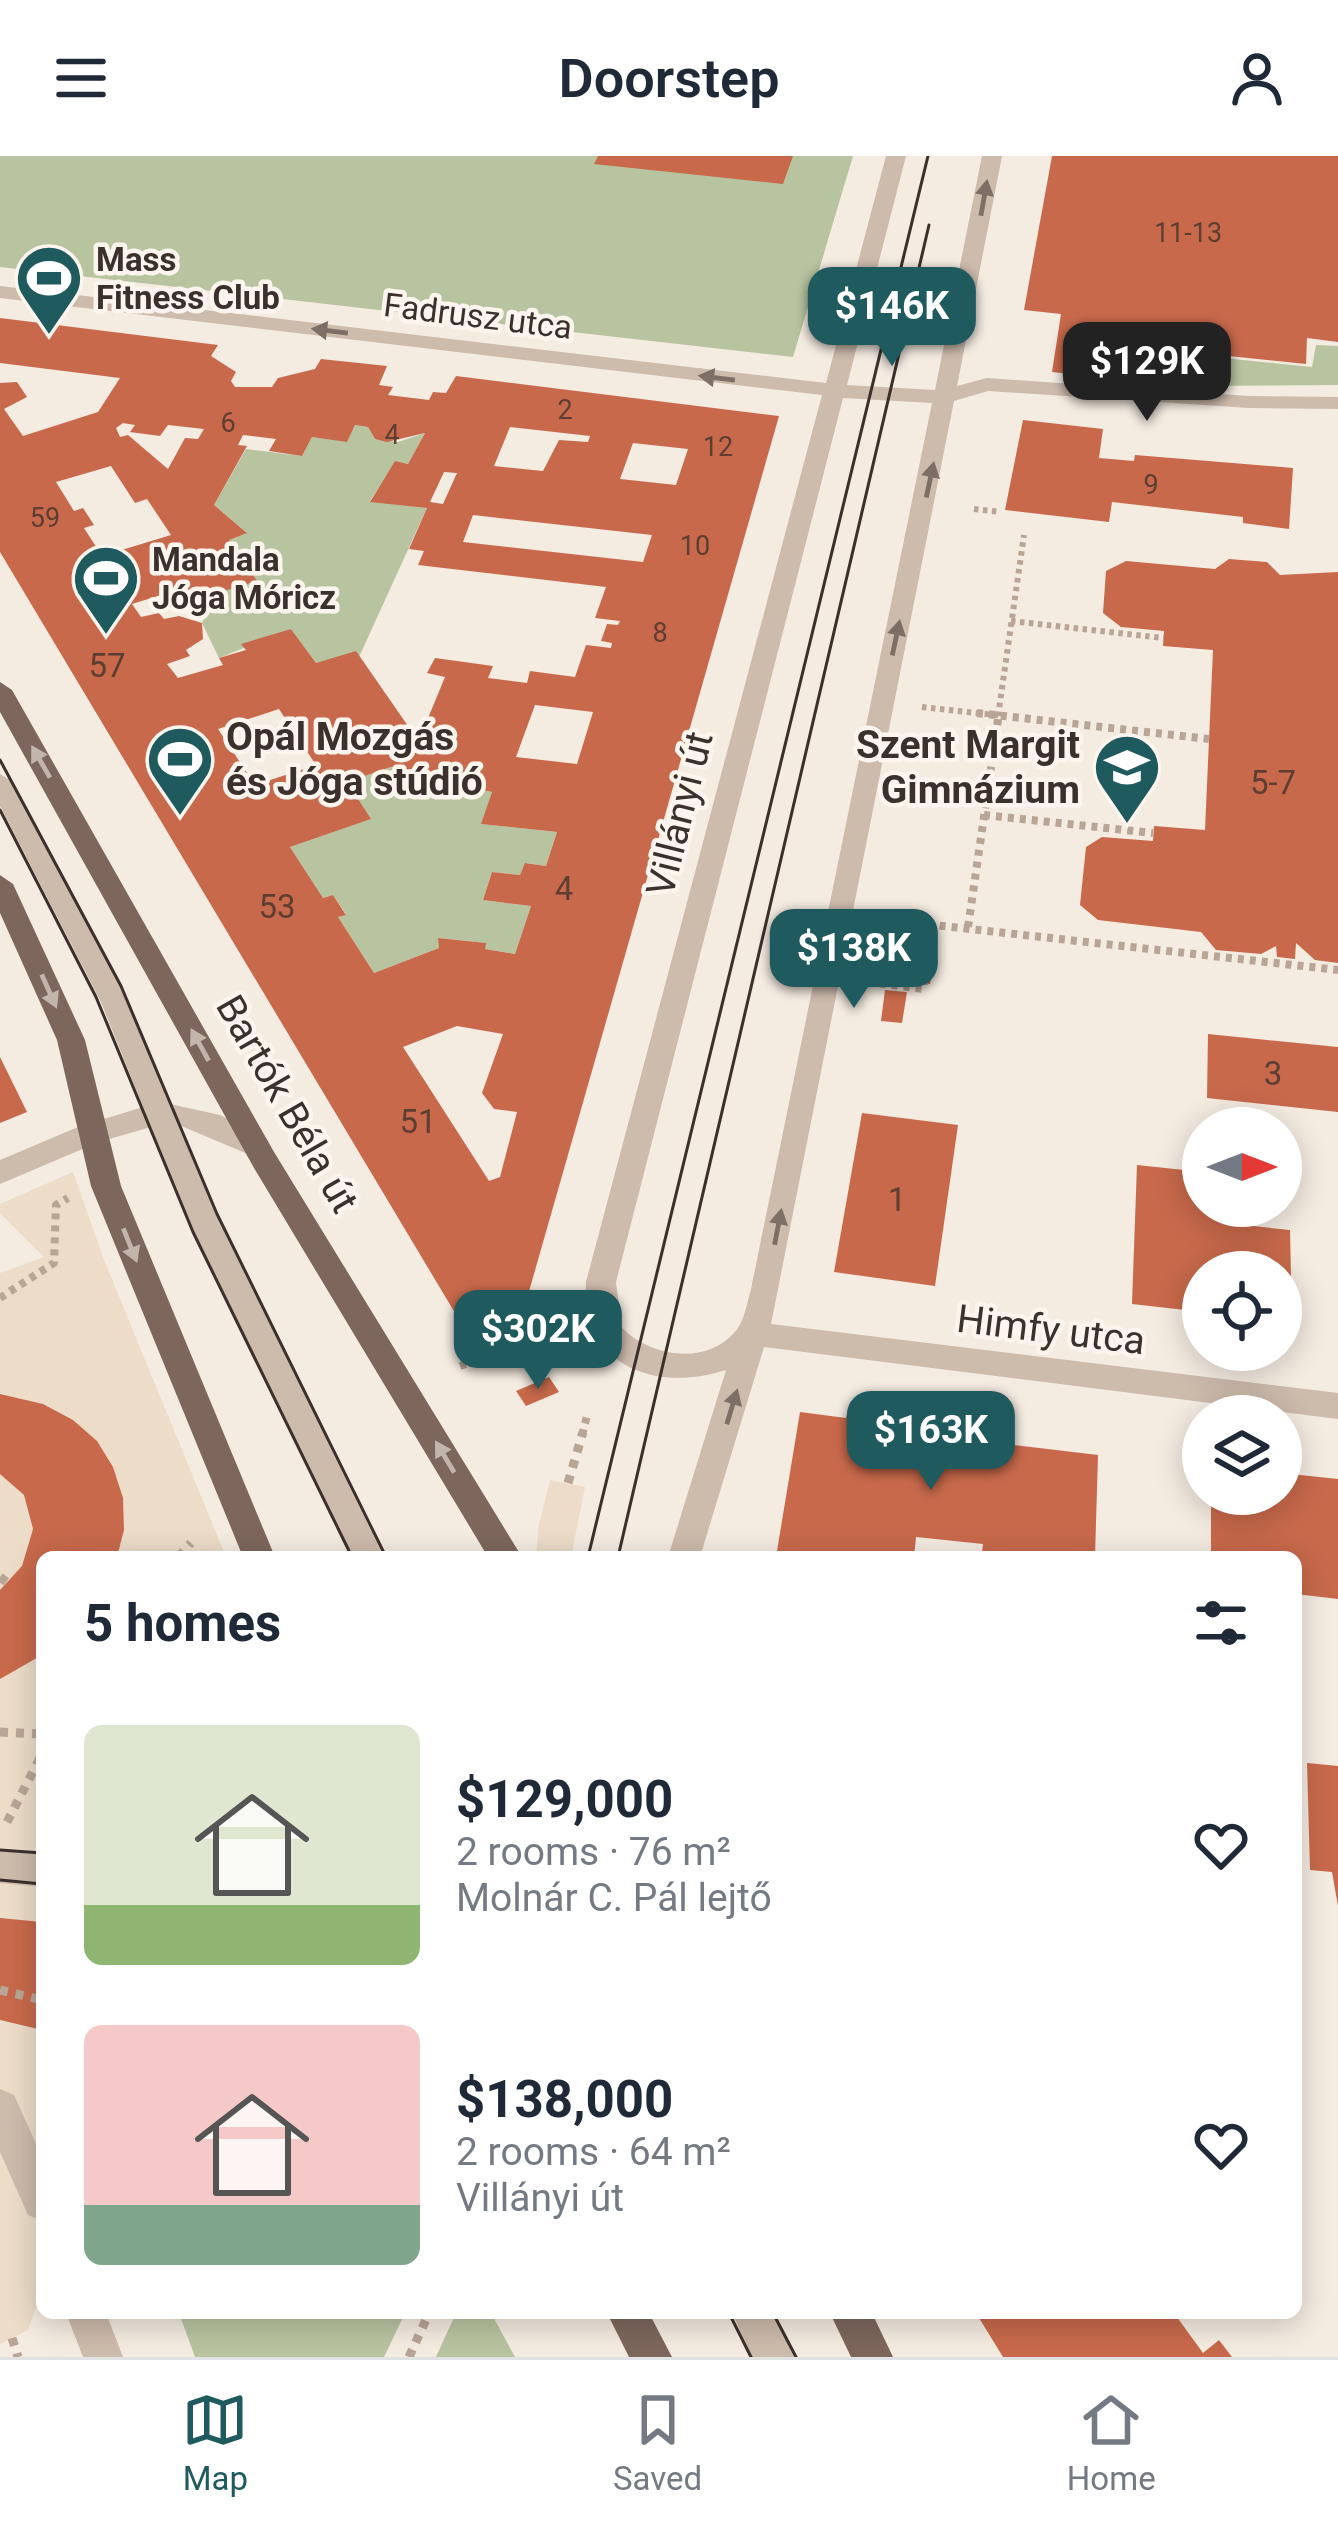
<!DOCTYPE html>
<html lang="en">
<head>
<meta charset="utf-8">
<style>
  body { margin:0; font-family:Roboto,sans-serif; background:#f6f6f7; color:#1f2937; height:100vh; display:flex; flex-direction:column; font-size:45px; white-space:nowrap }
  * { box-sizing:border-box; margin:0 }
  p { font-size:39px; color:#747a83 }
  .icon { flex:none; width:66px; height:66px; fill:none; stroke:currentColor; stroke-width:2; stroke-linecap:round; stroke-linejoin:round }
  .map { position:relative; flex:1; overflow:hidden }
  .details { position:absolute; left:36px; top:1395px; width:1266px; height:768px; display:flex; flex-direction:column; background:#fff; border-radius:18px; box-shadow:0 6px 30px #0003 }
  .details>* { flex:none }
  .needle { width:78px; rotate:90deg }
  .controls { position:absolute; left:1182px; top:951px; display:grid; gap:24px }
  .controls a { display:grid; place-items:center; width:120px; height:120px; border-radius:50%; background:#fff; box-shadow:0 6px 30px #0003; font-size:60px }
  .price { position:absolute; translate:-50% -102px; padding:0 27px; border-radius:24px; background:#1f5a5e; color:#fff; font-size:39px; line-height:78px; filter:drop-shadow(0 3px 6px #0008) }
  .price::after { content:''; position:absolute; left:50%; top:72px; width:36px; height:27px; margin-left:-18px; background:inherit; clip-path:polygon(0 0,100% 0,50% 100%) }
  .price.active { background:#222; color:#fff }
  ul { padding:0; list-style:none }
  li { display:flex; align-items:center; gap:36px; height:300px; padding:0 48px }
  li span { display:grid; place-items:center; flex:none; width:336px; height:240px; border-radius:18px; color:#555 }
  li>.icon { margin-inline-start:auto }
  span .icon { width:144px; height:144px; fill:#fffc; stroke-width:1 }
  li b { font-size:51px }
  h2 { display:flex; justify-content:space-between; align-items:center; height:144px; padding:0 48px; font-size:51px }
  header { display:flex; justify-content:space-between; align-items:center; height:156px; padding:0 48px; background:#fff; font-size:54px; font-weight:600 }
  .tab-bar { display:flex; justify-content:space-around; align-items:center; height:168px; border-top:3px solid #e0e1e3; background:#fff; font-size:33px; color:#747a83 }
  .tab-bar a { display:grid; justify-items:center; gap:6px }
  .tab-bar .active { color:#1f5a5e }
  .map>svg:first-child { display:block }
  .green { fill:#b8c4a0 }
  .plaza { fill:#ecdcc8 }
  .building { fill:#c8694b; fill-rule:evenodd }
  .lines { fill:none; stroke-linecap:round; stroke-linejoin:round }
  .path-far2 { stroke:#b9a596; stroke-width:6; stroke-dasharray:4.5 4.5; stroke-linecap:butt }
  .path-far1 { stroke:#b9a596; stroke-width:8; stroke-dasharray:6 6; stroke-linecap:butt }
  .path { stroke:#b9a596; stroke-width:9; stroke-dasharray:8 8; stroke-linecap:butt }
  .minor { fill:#cdbbac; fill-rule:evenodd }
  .major { fill:#7d675c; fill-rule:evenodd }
  .tram { stroke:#3b302b; stroke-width:3 }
  .oneway { fill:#7d6f65 }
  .oneway2 { fill:#c2b5ac }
  .labels { text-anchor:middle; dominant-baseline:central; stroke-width:9; stroke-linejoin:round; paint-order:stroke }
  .far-number-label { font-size:27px; fill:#5e3e33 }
  .far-poi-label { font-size:33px; font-weight:bold; fill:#3b302b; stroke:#fbf5ee; text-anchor:start }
  .far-street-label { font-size:33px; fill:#3b302b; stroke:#fbf5ee }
  .number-label { font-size:33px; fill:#5e3e33 }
  .poi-label { font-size:39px; font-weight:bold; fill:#3b302b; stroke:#fbf5ee; text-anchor:start }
  .street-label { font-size:39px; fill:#3b302b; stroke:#fbf5ee }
</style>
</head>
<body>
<header><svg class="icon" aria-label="menu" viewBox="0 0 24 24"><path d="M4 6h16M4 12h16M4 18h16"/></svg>Doorstep<svg class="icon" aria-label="person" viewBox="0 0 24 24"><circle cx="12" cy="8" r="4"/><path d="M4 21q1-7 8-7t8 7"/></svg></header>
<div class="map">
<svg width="1338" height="2201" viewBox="0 0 1338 2201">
  <rect width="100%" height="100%" fill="#f4ebe1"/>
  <path class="green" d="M0,0h853l-60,201 -793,-90z
    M1316,189l22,1v39l-141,1 4,-20 21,2 2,-10 88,9z
    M355,269l13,2 7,12 23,3 27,-9 -17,31 -13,-2 -25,39 57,7 -68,149 -43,6 -25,-34 -72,29 -17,-35 27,-83 17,-8 -32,-27 32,-56 56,7 10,-19 35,4z
    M391,611l85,12 -3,9 19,4 -10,32 75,8 -11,34 -20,-3 -6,12 -28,-3 -9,28 48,6 -16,48 -30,-5v-6l-46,-5v10l-65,25 -36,-56 8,-3 -13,-19 -10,3 -33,-51 80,-28 -23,-37z
    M179,2157h226l-21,44h-189z
    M456,2157h35l24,44h-79z"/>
  <path class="plaza" d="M73,1016l31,88 122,297h-109l7,-27 -1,-32 -10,-31 -16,-25 -24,-22 -30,-16 -43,-10v-121l44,-16 -44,-44v-9z
    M0,1318l24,21 9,34 -11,37 -22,24z
    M550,1324l35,7 -14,70h-35l3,-32z
    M42,1499v315l-42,-10v-282z
    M0,1864l42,10v262l-14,38 -28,14z"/>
  <path class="building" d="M598,0h195l-10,28 -189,-20z
    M1052,0h286v186l-31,-4 -1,26 -193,-20 -5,34 -56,-6 9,-58 -37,-4z
    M0,162l218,27 -7,11 25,16 -5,9 4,6h37l6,-9 37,-9 6,-10 66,7 -8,19 14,2 -5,8 41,5 4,-8 13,1 10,-17 323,40 -259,907 -56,5 -464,-776v-169l17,-1 10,15 -23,12 19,27 75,-24 22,-34 -120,-15zM123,267l12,2 -5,7 30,4 8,-11 36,4 -6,10 -13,-1 -17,31 -40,-34 -8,2 -4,-9zM355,269l13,2 7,12 12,3 38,-9 -17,31 -13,-3 -25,41 57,6 -18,41 15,2 -6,14 188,22 -11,31 25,3 -2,4 -11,-1 -6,17 11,2 -1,5 -25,-3 -11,32 -45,-6 -3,12 -39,-5 5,-12 -58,-8 -8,15 18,4 -21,51 -16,-2 -52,-75 -40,12 -25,-34 -50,15 5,6 -27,8 4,7 -45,13 -11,-14 23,-8 -4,-6 17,-11 -1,-16 -23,-7 -15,3 -5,-6 -18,4 -9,-13 45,-14 2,6 28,-8 4,7 46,-14 -28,-41 18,-7 -33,-28 33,-59 -9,-1 5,-10 33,4 -7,12 33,5 10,-19 35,5zM510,271l80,9 -2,6 -29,-2 -16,31 -49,-5zM633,287l55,6 -12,36 -56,-6zM111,310l24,37 12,-4 24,36 -69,21 -18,-28 10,-3 -11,-17 -9,3 -18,-29zM444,316l13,1 -14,31 -13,-2zM473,359l179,20 -9,27 -180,-20zM535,549l58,7 -16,52 -61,-7zM279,553l37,56 -61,20 -37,-56zM391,611l85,12 -3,9 19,4 -11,32 76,8 -11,34 -21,-3 -5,12 -28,-3 -9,28 48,6 -16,48 -30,-5 1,-6 -48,-5 1,10 -65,25 -36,-56 8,-2 -13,-20 -10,3 -33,-51 81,-28 -24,-37zM457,870l46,8 -21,59 12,16 23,3 -17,65 -11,4 -86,-134z
    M1023,264l80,9 -4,29 35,3 1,-6 158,13 -4,61 -46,-6v-6l-131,-15 -3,20 -104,-12z
    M1229,403l38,3 13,13 58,-3v391l-23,-3 -19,-17 -1,16 -18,-2 -1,-11 -15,8 -45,-4 -15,-18 -103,-12 -18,-15 6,-58 16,-10 51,4 1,-15 51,4 8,-180 -50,-4 1,-15 -43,-4 -18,-14 3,-42 20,-10 89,8z
    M894,786l43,6 -7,36 -43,-6z
    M885,834l22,2 -5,31 -21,-2z
    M1208,878l130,13v65l-131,-14z
    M0,901l27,55 -27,11z
    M862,957l96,12 -23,161 -101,-14z
    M1137,1009l66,7v34h21v17l66,7 2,92 -11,-1v-49h-78v40l-71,-8z
    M549,1221l10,15 -33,14 -10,-15z
    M0,1238l43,10 30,16 24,21 16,26 10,31 1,32 -7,27h-75v98l-42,24v-89l22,-24 11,-37 -9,-34 -24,-21z
    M800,1256l46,6 2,-6 82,12 -1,11 169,20 -3,102 -113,-4 1,-9 -67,-7 -2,20h-138z
    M1281,1317l57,6v120l-42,-5v-37h-85v-63h70z
    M1307,1607l31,3v140l-6,-34 -22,-2z
    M0,1762l42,4v108l-42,-10z
    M976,2157h198l29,40 16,-13 13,17h-229z"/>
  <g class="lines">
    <path class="path-far2" d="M974,353l26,3
      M1011,465l153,17
      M922,551l82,9
      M998,560l26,-181"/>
    <path class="path-far1" d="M977,557l232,26
      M984,659l169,18
      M880,763l458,51
      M968,771l31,-214
      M868,826l55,7 1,-6
      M0,1142l54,-35 2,-58 12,-7
      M460,1210l84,-29
      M582,1279l5,-19"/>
    <path class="path" d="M568,1327l15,-51
      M178,1401l13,-14
      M0,1421l8,6
      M0,1576l42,2
      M7,1666l35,-68
      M0,1834l42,10
      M12,2182l6,19
      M409,2201l20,-44"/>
    <path class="minor" d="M886,0h20l-59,229 88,5 47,-234h20l-45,230 30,-8 262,18 89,1v12l-89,-1 -261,-17 -34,10 -183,923 567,69v26l-574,-72 -64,210h-32l58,-187c-72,23 -144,-4 -140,-88l236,-887 -822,-97v-12l826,97zM843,242l89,5 -181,886c-4,14 -7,34 -17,44 -30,33 -84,23 -112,-5l-6,-46z
      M0,618l13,8 116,220 41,102 50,11 47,24 4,8 -14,11 -78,-33 39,94 166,338h-32l-164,-338 -37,-92 -52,15 -99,42v-24l78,-33 65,-20 -42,-105 -101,-196z
      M0,1693l42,4v34l-42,-4z
      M0,1933l14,6 28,62v64l-14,-6 -28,-63z
      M66,2157h40l17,44h-40z
      M732,2157h41l21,44h-42z"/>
    <path class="major" d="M0,526l12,8 262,462 248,405h-34l-234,-389 -254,-456z
      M0,719l13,9 72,156 36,146 154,371h-32l-152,-371 -34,-146 -57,-127z
      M607,2157h42l23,44h-43z
      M830,2157h42l21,44h-42z"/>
    <path class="tram" d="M0,604l121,226 96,228 169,343
      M0,654l96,187 97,235 159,325
      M588,1401l340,-1401
      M618,1401l311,-1332
      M0,1694l42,3
      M0,1724l42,4
      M729,2157l22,44
      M773,2157l23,44"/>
  </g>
  <defs><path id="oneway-solid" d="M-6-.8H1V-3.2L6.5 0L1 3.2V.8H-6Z" transform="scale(3)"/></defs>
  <g class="oneway">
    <use href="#oneway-solid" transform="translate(984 42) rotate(-80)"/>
    <use href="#oneway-solid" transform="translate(330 175) rotate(-173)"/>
    <use href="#oneway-solid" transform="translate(717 222) rotate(-173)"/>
    <use href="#oneway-solid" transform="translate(930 324) rotate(-78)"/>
    <use href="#oneway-solid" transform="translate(896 482) rotate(-78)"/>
    <use href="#oneway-solid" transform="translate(778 1071) rotate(-79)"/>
    <use href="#oneway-solid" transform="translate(732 1251) rotate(-73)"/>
  </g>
  <g class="oneway2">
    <use href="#oneway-solid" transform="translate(41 606) rotate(-120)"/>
    <use href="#oneway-solid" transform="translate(49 835) rotate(66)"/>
    <use href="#oneway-solid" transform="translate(200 889) rotate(-119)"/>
    <use href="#oneway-solid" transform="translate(130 1089) rotate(68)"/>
    <use href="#oneway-solid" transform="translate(445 1301) rotate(-121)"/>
  </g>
  <defs>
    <symbol id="stadium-pin" viewBox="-11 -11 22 30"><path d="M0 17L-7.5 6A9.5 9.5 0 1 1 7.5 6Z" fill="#1f5a5e" stroke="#fbf5ee"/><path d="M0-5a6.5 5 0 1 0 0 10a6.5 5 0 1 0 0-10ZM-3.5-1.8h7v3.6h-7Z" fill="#fff"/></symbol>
    <symbol id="school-pin" viewBox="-11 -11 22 30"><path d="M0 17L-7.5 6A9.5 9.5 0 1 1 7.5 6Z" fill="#1f5a5e" stroke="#fbf5ee"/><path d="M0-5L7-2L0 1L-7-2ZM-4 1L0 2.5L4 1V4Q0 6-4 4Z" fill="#fff"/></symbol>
  </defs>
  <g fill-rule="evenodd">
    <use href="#stadium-pin" x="11" y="84" width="76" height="104"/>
    <use href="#stadium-pin" x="68" y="384" width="76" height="104"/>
    <use href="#stadium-pin" x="142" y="565" width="76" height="104"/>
    <use href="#school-pin" x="1089" y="573" width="76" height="104"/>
  </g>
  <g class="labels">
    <g class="far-number-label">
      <text x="1188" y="77">11-13</text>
      <text x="565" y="254">2</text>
      <text x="228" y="267">6</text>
      <text x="392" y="279">4</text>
      <text x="718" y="291">12</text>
      <text x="1151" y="329">9</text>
      <text x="45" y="362">59</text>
      <text x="695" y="390">10</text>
      <text x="660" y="477">8</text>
    </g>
    <g class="far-poi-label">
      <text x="96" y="103">Mass<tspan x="96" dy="38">Fitness Club</tspan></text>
      <text x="152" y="403">Mandala<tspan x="152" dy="38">Jóga Móricz</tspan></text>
    </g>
    <g class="far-street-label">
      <text transform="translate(478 160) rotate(7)">Fadrusz utca</text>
    </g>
    <g class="number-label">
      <text x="107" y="509">57</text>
      <text x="1273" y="626">5-7</text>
      <text x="564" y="732">4</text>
      <text x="277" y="750">53</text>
      <text x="1273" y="917">3</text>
      <text x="418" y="965">51</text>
      <text x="897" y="1043">1</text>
    </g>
    <g class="poi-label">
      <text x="226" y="581">Opál Mozgás<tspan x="226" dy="45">és Jóga stúdió</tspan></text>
      <text x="1080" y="589" text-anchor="end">Szent Margit<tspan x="1080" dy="45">Gimnázium</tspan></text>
    </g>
    <g class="street-label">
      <text transform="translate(680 658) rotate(-76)">Villányi út</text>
      <text transform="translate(287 948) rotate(60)">Bartók Béla út</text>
      <text transform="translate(1051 1174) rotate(7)">Himfy utca</text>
    </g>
  </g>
</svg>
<div class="controls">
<a><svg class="needle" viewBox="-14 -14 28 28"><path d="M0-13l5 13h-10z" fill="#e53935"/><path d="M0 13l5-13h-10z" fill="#747a83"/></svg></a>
<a><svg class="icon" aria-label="locate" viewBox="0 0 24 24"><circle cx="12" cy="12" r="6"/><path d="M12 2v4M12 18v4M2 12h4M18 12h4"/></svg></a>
<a><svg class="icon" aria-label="layers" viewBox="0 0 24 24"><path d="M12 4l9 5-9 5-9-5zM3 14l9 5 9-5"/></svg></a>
</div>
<b class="price" style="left:892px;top:213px">$146K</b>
<b class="price active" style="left:1147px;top:268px">$129K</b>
<b class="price" style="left:854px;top:855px">$138K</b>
<b class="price" style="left:538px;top:1236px">$302K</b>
<b class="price" style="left:931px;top:1337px">$163K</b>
<section class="details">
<h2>5 homes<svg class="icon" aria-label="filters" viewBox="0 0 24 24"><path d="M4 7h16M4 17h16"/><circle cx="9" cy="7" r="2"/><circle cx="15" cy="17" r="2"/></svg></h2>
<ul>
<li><span style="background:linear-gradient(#dfe7d0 75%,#8fb573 0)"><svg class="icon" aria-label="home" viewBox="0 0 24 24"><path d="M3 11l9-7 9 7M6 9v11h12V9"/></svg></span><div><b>$129,000</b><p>2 rooms · 76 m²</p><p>Molnár C. Pál lejtő</p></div><svg class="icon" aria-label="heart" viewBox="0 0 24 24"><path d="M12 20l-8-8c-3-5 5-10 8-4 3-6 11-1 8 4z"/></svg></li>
<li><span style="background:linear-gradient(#f6c9c9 75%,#7fa58c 0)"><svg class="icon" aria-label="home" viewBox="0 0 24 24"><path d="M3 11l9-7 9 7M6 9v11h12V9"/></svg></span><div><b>$138,000</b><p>2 rooms · 64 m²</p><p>Villányi út</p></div><svg class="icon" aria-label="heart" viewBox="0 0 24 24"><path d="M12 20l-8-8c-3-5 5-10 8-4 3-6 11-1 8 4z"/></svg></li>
</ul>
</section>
</div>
<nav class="tab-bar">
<a class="active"><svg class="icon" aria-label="map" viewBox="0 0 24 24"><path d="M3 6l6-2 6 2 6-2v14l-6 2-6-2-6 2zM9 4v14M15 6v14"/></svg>Map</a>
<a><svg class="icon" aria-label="saved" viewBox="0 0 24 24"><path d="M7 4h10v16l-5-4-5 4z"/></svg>Saved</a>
<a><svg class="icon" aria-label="home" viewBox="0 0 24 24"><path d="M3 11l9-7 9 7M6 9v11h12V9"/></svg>Home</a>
</nav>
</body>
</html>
